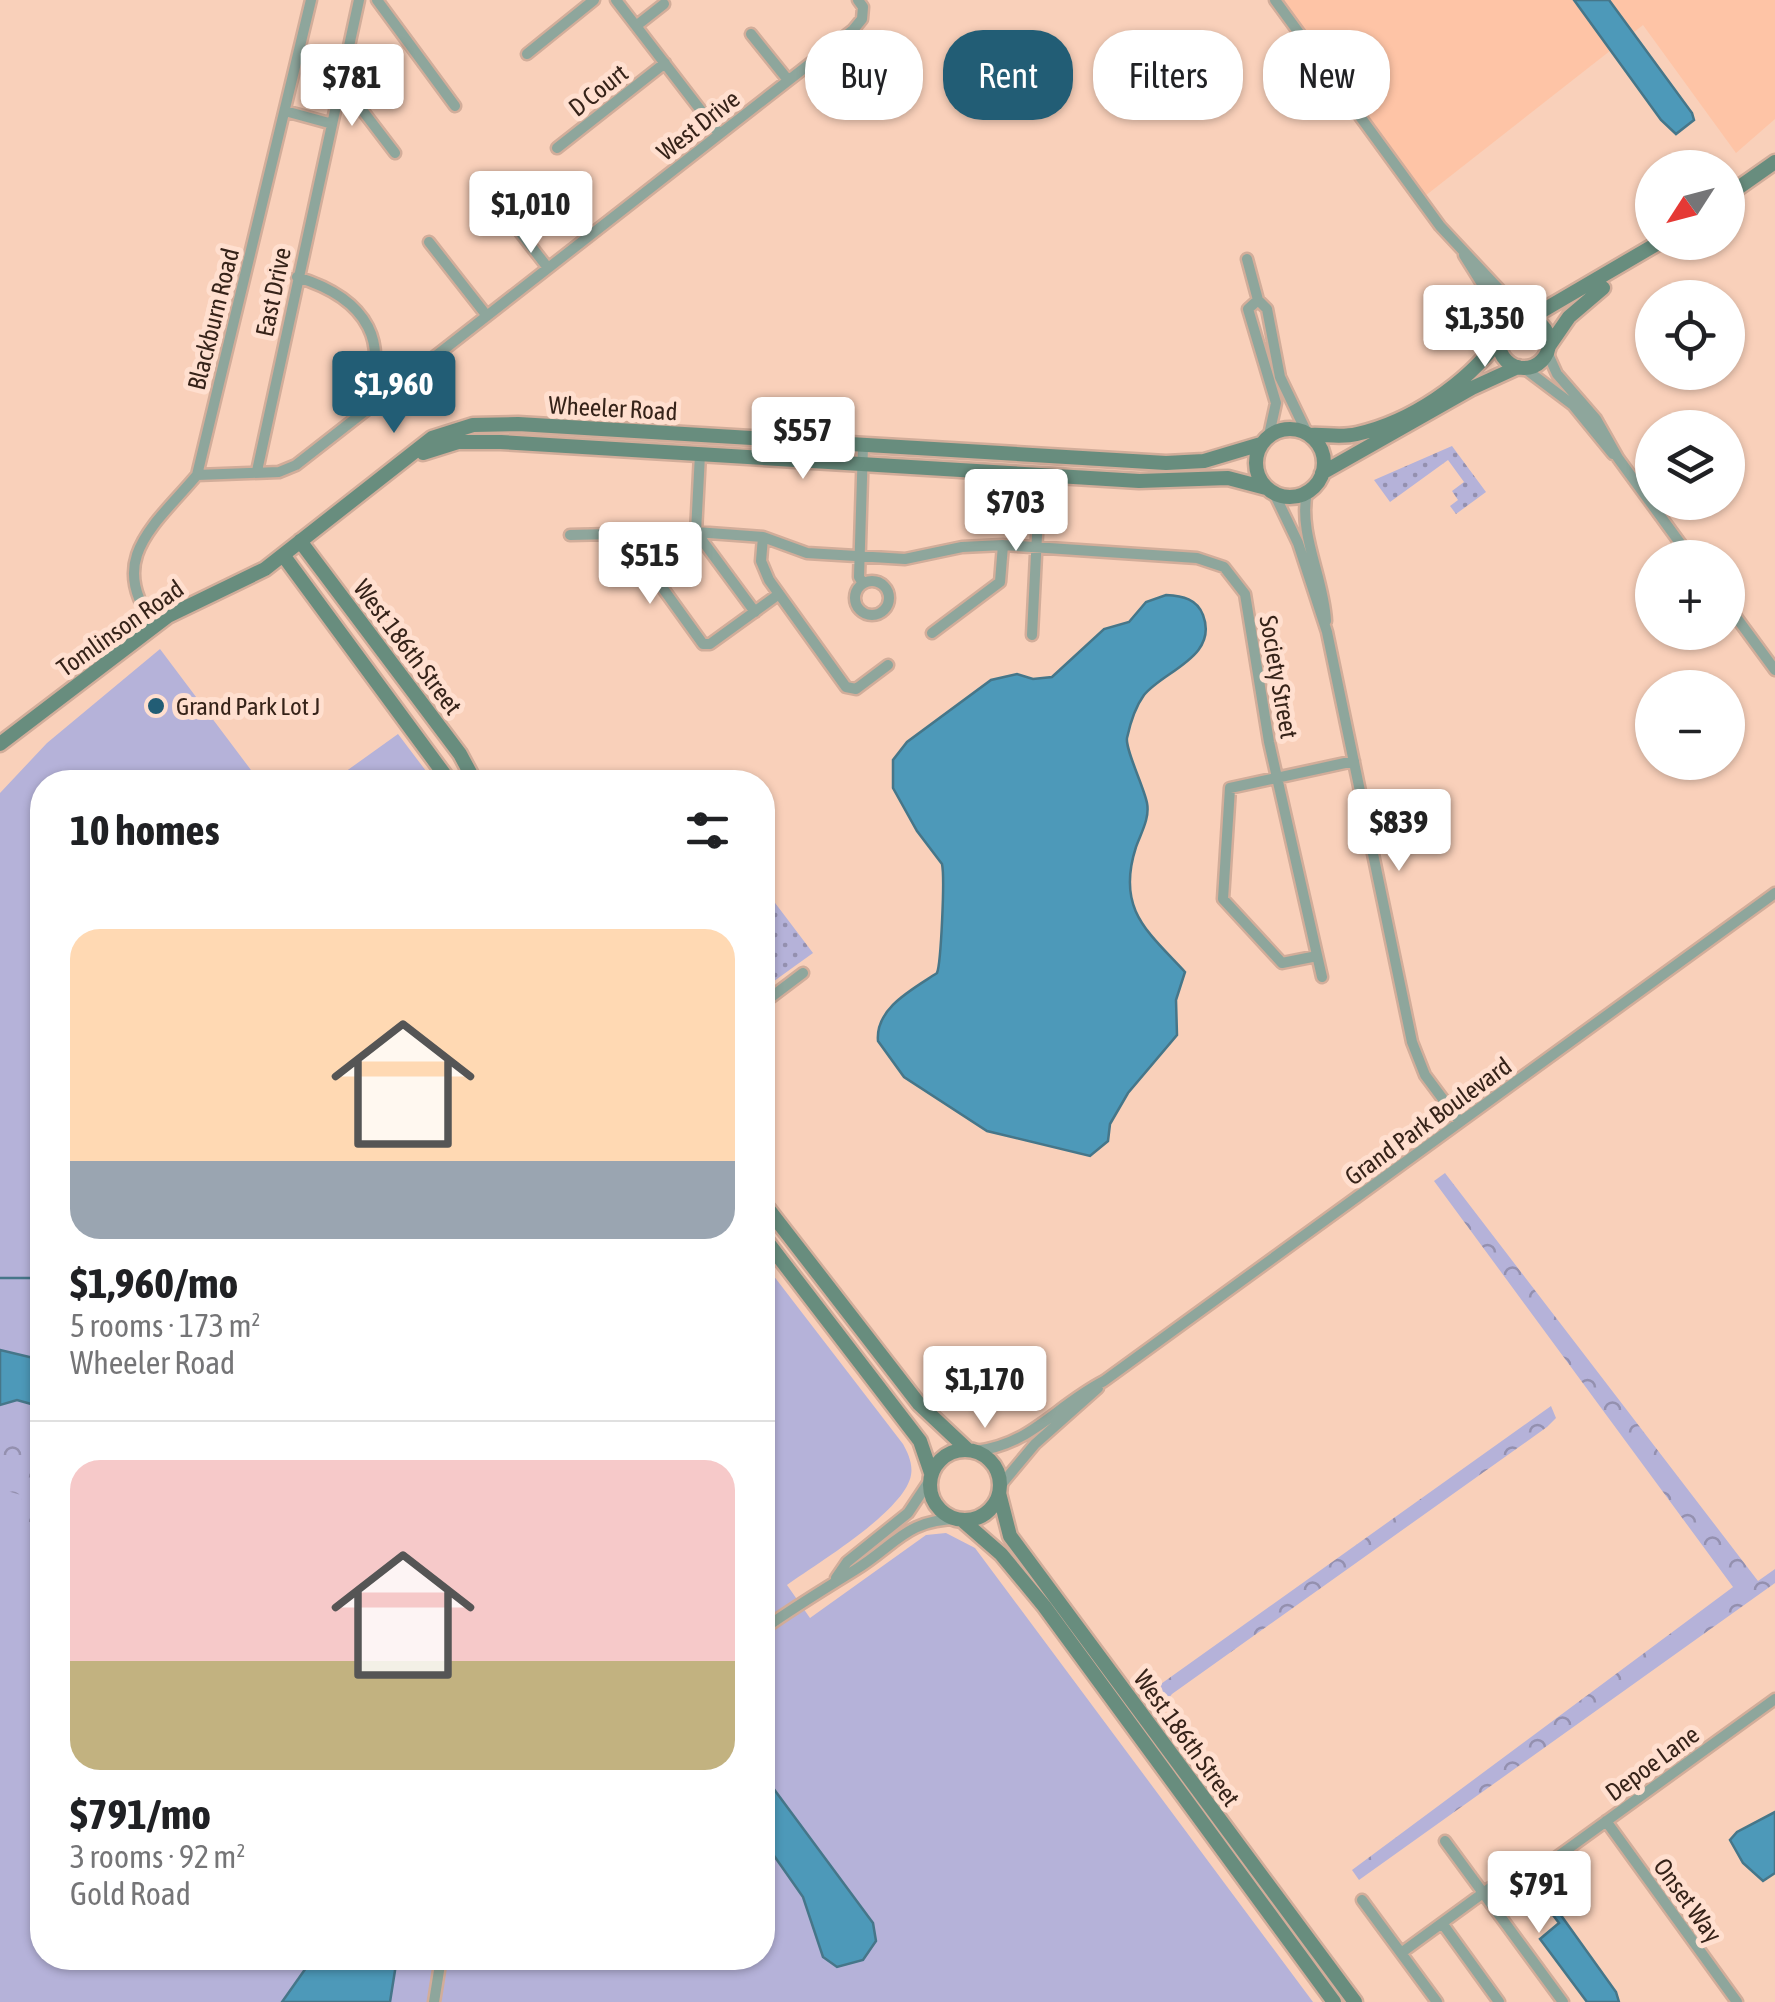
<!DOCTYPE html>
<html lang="en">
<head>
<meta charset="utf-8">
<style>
  body { margin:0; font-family:"Asap Condensed",sans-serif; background:#f2f2f2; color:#202124; height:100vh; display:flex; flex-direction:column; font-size:38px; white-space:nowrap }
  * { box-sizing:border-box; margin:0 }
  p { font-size:32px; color:#757577 }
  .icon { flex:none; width:55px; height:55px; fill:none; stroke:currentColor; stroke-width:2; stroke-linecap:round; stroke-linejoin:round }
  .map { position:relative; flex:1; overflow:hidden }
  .drawer { position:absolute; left:30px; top:770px; width:745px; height:1200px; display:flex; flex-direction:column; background:#fff; border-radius:40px; box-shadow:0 2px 8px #0004 }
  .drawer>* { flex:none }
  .guide { position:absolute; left:805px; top:30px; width:820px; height:90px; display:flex; gap:20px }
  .needle { width:65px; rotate:234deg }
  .tools { position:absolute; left:1635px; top:150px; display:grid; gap:20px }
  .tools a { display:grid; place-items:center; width:110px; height:110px; border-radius:50%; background:#fff; box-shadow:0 2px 8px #0004; font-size:50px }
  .price { position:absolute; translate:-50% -85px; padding:0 22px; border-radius:10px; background:#fff; color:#222; font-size:32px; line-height:65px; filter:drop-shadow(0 2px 5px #0008) }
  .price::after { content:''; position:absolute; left:50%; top:60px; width:30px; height:22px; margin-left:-15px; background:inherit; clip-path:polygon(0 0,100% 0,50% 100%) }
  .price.on { background:#225d75; color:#fff }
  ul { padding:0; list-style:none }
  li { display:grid; align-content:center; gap:20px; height:530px; padding:0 40px }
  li+li { border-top:2px solid #e0e0e0 }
  li span { display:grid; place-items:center; height:310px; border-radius:30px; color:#555 }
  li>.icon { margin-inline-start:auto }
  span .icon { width:180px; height:180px; fill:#fffc; stroke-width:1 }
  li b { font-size:42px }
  h2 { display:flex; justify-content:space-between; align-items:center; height:120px; padding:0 40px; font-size:42px }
  .pill { padding:0 35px; border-radius:40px; background:#fff; box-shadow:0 2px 8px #0004; font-size:35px; line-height:90px }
  .pill.on { background:#225d75; color:#fff }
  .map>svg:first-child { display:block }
  .built { fill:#fec4a6 }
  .grass { fill:#b5b2d9 }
  .forest { fill:url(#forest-crowns) }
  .park { fill:url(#park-dots) }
  .water { fill:#4d99b9; stroke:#467689; stroke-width:2.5 }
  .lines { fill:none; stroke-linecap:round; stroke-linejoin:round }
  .stream { stroke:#467689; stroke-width:2.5 }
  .street-casing { stroke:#d2ad9a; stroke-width:15 }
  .secondary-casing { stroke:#d2ad9a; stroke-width:19 }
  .street { stroke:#8ea69c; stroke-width:10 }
  .secondary { stroke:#688d7e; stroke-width:14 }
  .poi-dot { fill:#225d75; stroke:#ffdfcf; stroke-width:4 }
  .labels { text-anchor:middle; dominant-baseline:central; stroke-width:10; stroke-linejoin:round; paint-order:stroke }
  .street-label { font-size:25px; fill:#362319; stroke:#ffdfcf }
  .poi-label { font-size:25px; fill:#362319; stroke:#ffdfcf; text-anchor:start }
</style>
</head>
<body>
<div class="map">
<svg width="1775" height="2002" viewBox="0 0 1775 2002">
  <defs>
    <pattern id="forest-crowns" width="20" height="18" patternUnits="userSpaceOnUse" patternTransform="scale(2.5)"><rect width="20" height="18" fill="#b5b2d9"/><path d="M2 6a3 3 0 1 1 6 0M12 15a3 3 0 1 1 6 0" fill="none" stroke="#9490af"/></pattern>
    <pattern id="park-dots" width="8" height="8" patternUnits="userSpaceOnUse" patternTransform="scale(2.5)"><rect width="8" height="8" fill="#b5b2d9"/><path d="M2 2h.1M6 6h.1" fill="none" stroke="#9490af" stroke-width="1.8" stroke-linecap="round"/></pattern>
  </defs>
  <rect width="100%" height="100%" fill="#f9d0ba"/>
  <path class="built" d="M1281,0h494v119l-39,34 -93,-128 -218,171z"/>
  <path class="grass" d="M160,649l100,133h-218v1176h720l1,-696 140,182c5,9 10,20 8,31 -6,36 -95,89 -124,110l23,33 116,-83 20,-2 29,15 338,454h-1313v-1209l47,-50z
    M398,734l28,37 3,11h-98z"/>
  <path class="forest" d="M1445,1173l313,408 17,-12v14l-416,297 -7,-10 381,-283 -299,-406z
    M1551,1406l5,12 -9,9 -375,267 -10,13 -11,-16z
    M24,1434l18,15v76l-5,2 -12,-8 -4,-24 -21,-6v-50l9,3z"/>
  <path class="park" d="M1452,446l34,46 -30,22 -6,-8 8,-6 -6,-9 12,-9 -16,-22 -58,42 -16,-22z
    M763,887l50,66 -50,36h-1z"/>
  <path class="water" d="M1574,0h35l83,113 2,7 -18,14 -15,-14z
    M1166,595c17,1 31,4 37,20 16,42 -40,56 -59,80 -8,11 -14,29 -17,43 -2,11 17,49 20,65 3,15 -6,30 -11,44 -20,62 11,84 49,125l-9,28 1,35 -49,58 -18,31 -2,17 -18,15 -103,-25 -83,-54 -26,-36c-3,-33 35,-52 59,-68 4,-10 8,-95 5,-109l-25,-33 -24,-43v-28l14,-18 84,-62 26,-6 16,5 19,-2 52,-48 25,-7 17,-20z
    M0,1350l42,10v47l-25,-7 -17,5z
    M762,1773l111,150 3,18 -13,19 -26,7 -14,-10 -20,-60 -40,-57z
    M1775,1812v61l-12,8 -20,-18 -13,-23 7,-8z
    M1540,1886l76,106 3,10h-32l-47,-63 19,-16 -25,-33z
    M313,1958h84l-7,44h-108z"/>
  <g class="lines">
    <path class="stream" d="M0,1278h39"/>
    <defs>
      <path id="street" d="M377,0l78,106
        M616,0l103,134
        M1275,0l165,226 85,91
        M636,26l28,-22
        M751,34l37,46
        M527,54l67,-54
        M340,81l55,72
        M285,111l44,12
        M557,148l108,-85
        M489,192l59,76
        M429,242l58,74
        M1464,255l30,48 6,31
        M1247,259l11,41 9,9 13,68 27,56
        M297,277c69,21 100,67 61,135
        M1258,300l-10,9 28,94 -7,32
        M1547,352l10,22 39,45 22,39 73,100
        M376,366l40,3
        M1524,368l49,37 40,49
        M700,454l-4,78 59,80
        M257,471l102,-471
        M197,475l82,-3 17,-7 557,-435 9,-11 1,-12 -5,-7
        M1307,492c-9,42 17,86 19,129
        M1274,493l24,50 29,89 85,410 13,33 35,47
        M623,533l80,111h7l69,-50
        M570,535l126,-3 67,5 44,16 98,6 57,-12 41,-2 194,13 27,9 21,27 24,148 53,235
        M763,537l-2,24 8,19 77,107 10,2 32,-24
        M855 598a17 17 0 1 1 34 0a17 17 0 1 1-34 0Z
        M863,583l-4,-6 4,-131
        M1728,606l47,64
        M155,625c-51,-65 1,-101 42,-150l114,-475
        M932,633l68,-51 3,-37
        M1032,635l8,-160
        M1317,956l-35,7 -59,-64 7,-111 124,-27
        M762,1004l41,-31
        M975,1451c56,-6 79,-44 129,-70l671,-488
        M1000,1486l35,-42 63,-56
        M836,1578l11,-16 61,-49 22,-33
        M762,1630c31,-22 62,-41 93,-60 41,-25 51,-51 104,-51
        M1606,1821l131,181
        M1445,1841l118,161
        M1362,1900l75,102
        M1442,1923l57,79
        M1401,1953l89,-65 53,-21 232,-168
        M434,2002l7,-44"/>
      <path id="secondary" d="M1728,195l47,-33
        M1499 343a25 25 0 1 1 50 0a25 25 0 1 1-50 0Z
        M1530,318l130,-76
        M1549,346l20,-29 34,-29
        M1256 463a34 34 0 1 1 68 0a34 34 0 1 1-68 0Z
        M1310,435c15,-1 31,3 47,-1 54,-12 109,-50 142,-94
        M423,453l35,-11h43l638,39 89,-3 38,10
        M1322,473l150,-85 46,-21
        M300,541l160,213 15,28
        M283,555l167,227
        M0,744l168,-128 97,-47 167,-131 41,-13 45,-1 648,39 38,-2 57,-17
        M762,1201l157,203 49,46
        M762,1235l158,206 11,32
        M930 1485a35 35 0 1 1 70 0a35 35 0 1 1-70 0Z
        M999,1493l11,43 345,466
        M962,1520l39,34 43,52 290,396"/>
    </defs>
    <use href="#street" class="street-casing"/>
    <use href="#secondary" class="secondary-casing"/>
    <use href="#street" class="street"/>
    <use href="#secondary" class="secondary"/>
  </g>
  <circle class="poi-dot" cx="156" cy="706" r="10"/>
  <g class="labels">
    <g class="street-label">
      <text transform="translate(598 90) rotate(-38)">D Court</text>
      <text transform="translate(698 125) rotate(-38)">West Drive</text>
      <text transform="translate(273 292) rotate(-78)">East Drive</text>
      <text transform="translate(213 319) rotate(-76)">Blackburn Road</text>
      <text transform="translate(613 408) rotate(3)">Wheeler Road</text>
      <text transform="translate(120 628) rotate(-35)">Tomlinson Road</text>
      <text transform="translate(408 647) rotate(53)">West 186th Street</text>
      <text transform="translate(1279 677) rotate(80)">Society Street</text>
      <text transform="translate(1428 1121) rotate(-36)">Grand Park Boulevard</text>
      <text transform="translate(1187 1738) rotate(54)">West 186th Street</text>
      <text transform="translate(1652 1763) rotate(-36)">Depoe Lane</text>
      <text transform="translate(1688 1900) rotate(54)">Onset Way</text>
    </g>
    <g class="poi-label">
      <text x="176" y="706">Grand Park Lot J</text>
    </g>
  </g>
</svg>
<div class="tools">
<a><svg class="needle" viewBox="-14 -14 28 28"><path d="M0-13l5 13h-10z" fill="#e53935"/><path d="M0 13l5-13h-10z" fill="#757577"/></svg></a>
<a><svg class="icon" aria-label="locate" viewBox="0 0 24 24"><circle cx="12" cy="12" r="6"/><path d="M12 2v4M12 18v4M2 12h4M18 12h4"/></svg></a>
<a><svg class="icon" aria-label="layers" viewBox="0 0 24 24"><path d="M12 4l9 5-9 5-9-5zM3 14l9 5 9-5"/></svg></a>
<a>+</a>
<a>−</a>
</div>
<b class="price" style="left:352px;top:129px">$781</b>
<b class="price" style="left:531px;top:256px">$1,010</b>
<b class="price" style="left:1485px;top:370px">$1,350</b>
<b class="price on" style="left:394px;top:436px">$1,960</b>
<b class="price" style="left:803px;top:482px">$557</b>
<b class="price" style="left:1016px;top:554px">$703</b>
<b class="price" style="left:650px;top:607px">$515</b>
<b class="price" style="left:1399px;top:874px">$839</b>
<b class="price" style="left:985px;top:1431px">$1,170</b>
<b class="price" style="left:1539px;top:1936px">$791</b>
<div class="guide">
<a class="pill">Buy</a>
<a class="pill on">Rent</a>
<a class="pill">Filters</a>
<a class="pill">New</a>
</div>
<section class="drawer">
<h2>10 homes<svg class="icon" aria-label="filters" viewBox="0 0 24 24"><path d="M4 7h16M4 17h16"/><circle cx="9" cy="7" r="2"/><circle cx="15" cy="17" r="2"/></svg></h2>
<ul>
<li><span style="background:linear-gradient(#ffd9b3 75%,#9aa5b1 0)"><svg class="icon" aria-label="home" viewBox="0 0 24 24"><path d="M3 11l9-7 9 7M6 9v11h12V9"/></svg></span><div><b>$1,960/mo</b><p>5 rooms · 173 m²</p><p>Wheeler Road</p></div></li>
<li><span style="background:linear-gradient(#f6c9c9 65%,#c2b280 0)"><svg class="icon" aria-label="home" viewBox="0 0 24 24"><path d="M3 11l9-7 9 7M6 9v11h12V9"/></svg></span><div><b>$791/mo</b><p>3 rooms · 92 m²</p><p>Gold Road</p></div></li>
</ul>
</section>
</div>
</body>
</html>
